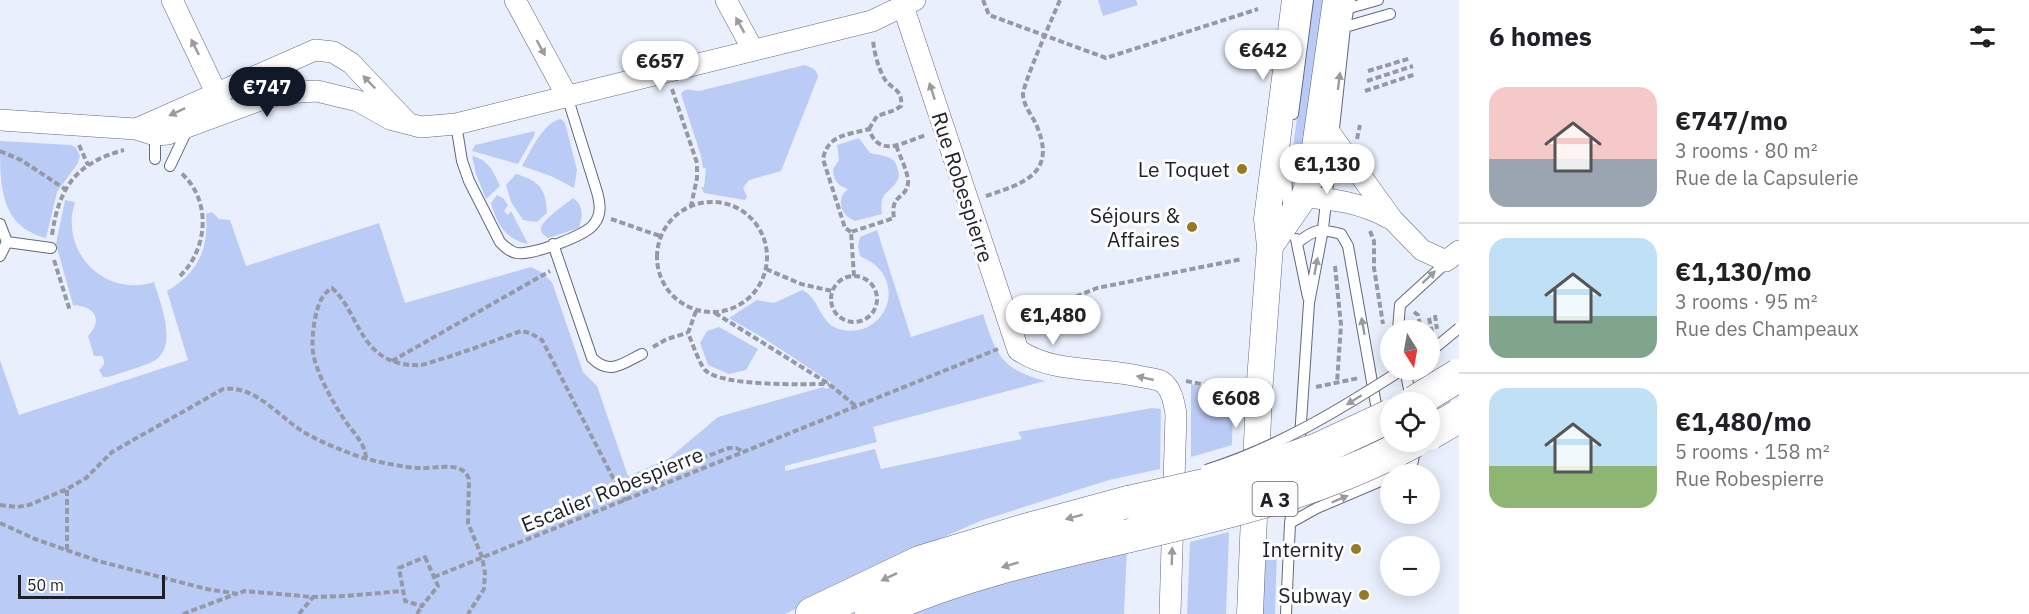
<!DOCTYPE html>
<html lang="en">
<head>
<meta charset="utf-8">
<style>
  body { margin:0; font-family:"IBM Plex Sans",sans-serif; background:#f6f6f6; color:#202124; height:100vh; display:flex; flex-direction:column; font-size:22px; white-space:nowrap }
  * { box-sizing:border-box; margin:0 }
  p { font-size:20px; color:#757577 }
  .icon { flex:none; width:33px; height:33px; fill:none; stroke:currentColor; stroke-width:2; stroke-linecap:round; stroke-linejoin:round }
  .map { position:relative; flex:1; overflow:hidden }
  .sheet { display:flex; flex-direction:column; background:#fff; width:570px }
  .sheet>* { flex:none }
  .needle { width:39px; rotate:169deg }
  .tools { position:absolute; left:1380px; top:320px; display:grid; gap:12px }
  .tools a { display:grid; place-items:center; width:60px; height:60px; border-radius:50%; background:#fff; box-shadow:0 3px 15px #0003; font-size:30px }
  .scale { position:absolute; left:18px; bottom:15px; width:147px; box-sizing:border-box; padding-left:6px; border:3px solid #1d2028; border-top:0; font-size:16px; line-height:21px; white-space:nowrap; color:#1d2028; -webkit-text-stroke:4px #fdfdfd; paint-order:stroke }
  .price { position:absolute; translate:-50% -51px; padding:0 14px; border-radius:21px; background:#fff; color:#222; font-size:20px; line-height:39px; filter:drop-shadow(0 2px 3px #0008) }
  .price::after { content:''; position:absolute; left:50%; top:36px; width:18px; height:14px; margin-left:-9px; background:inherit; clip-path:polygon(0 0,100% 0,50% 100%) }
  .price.selected { background:#111827; color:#fff }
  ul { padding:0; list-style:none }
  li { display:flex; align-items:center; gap:18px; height:150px; padding:0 30px }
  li+li { border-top:2px solid #e0e0e0 }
  li span { display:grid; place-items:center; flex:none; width:168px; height:120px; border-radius:18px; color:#555 }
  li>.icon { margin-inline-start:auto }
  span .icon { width:72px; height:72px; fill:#fffc; stroke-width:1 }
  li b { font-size:26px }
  h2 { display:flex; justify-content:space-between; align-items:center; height:72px; padding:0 30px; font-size:26px }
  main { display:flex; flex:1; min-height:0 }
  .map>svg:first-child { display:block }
  .green { fill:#bacbf6 }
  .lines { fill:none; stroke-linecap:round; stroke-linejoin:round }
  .service-casing { stroke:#62697d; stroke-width:12 }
  .minor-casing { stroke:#62697d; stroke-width:22 }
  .tertiary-casing { stroke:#62697d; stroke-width:27 }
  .motorway-casing { stroke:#62697d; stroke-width:34 }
  .path { stroke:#9599a5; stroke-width:4; stroke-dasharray:6 3; stroke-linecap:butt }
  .service { stroke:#fff; stroke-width:10 }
  .minor { stroke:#fff; stroke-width:21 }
  .tertiary { stroke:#fff; stroke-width:26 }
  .motorway { stroke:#fff; stroke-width:33 }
  .service-bridge-casing { stroke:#62697d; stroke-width:12; stroke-linecap:butt }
  .motorway-bridge-casing { stroke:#62697d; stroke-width:34; stroke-linecap:butt }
  .service-bridge { stroke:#fff; stroke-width:10 }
  .motorway-bridge { stroke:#fff; stroke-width:33 }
  .oneway { fill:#999b9e }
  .poi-dot { fill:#977921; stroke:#fdfdfd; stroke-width:2 }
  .labels { text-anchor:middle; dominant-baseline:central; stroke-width:6; stroke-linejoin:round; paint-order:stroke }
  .shield { fill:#fdfdfd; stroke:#606268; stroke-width:1.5 }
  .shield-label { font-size:20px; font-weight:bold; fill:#1d2028 }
  .poi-label { font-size:21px; fill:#1d2028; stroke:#fdfdfd; text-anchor:end }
  .street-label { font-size:21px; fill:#1d2028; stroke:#fdfdfd }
</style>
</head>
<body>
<main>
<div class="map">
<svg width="1459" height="614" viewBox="0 0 1459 614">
  <rect width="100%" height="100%" fill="#eaeffd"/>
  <path class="green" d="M1098,0h38l2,5 -35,11z
    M1312,0h14l-25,165 -10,-1z
    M805,65c7,3 12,4 13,12l-37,94 -32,9 -6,8 4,9 -2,3 -41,-7 -3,-6h3l2,-19h-3l-2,-12 -20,-62c5,-8 10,-3 18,-3z
    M561,119l4,4 12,47 -3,18 -23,-12 -29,-10c9,-15 21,-44 39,-47z
    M535,131l-1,5 -16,28 -46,-13 3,-6z
    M859,138l11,15c17,4 27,2 29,23 -6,19 -21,12 -17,38l-27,7c-14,-5 -20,-22 -7,-32 -10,-3 -15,-9 -15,-20l6,-9 -2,-15z
    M0,141l71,4 5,3 4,8 -2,7 -21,29 -11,46c-46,-12 -46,-51 -46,-97z
    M472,156c17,4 21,15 28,30l-14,13 -10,-25z
    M516,174c23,7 30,14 31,39l-10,9 -14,-2 -12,-18 -5,-17z
    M497,195l6,3 5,7 -4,6 4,4 3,-4 17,33c-22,-4 -31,-20 -37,-41z
    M573,198c12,8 9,19 6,30l-31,10c-3,-2 -7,-5 -7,-8 -2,-8 25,-26 32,-32z
    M65,200l10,2c-16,49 29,96 79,80 6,20 25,65 0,79 -14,7 -30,10 -45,16h-6l-4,-7c5,-4 7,-7 3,-14h-8l-6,-20c16,-17 6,-30 -15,-31l-17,-61z
    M212,212l7,7 11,1 16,46 133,-43 26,80 126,-36 10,5 11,10 31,90 14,14 31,90 40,-17 50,-42 105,-30 4,2 5,-6 -67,-44 -36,-21 28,-18 17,3 28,-13c18,8 17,33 37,39 38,11 65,-32 40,-60 -5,-6 -13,-10 -19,-13l-2,-10 2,-9 17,-7 34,107 72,-23c14,42 17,54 62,67l-172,46 4,15 -92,24v5l90,-22 6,20 141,-30 -4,-7 134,-24 9,1 -1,60 -51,11 -129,41 -54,24 -141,69h-785v-254l19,55 169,-55 -21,-69c31,-18 42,-42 39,-77z
    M719,327l39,22 -12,21 -17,4 -21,-9 -8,-22 7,-12z
    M1191,384l42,9 -1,52 -41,12z
    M1229,532l-3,82h-39l3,-72z
    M1272,548l5,1 -2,65h-14l2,-46z
    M1127,549l-3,65h-225l94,-33z"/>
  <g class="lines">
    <defs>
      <path id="service" d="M1349,8l29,-8
        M1345,27l45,-13
        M1293,114l15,-114
        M456,124l6,37 7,20 31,61c5,5 9,9 16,11 14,3 70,-17 78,-29 8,-10 6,-21 3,-32l-30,-96
        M155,135v24
        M1286,162l1,34 3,16
        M170,166l18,-38
        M0,224l7,18 -7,14
        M1296,239l12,58
        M7,242l44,6
        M1297,243c18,-14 22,-15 44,-9l7,12 30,170c1,15 2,28 -14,34
        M553,244l39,114c18,18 31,5 50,-4
        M1398,330l2,-25 47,-43
        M1405,369l6,30
        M1299,452l10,-149 14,-74 22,-202 5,-27
        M1397,474l15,-9 4,-18
        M1290,523l27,-15 73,-31
        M1286,614l4,-91 4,-25"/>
      <path id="minor" d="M172,0l50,105
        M515,0l52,96
        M726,0l27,50
        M901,0l117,350c36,24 80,17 120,26 7,2 17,2 23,5 11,7 13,22 15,33l-6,200
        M1319,118l73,101 30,31 24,11 13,-10
        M0,120l136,9 19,6 13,-1 95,-35 22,-6 32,-2 41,10 32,18 31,8 35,-3 416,-103 43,-21
        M136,129l179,-79 18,2 18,11 55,58
        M1304,197c31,2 57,6 85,21"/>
      <path id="tertiary" d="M1270,246l34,-49 7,-22 25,-175
        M1250,614l9,-220 11,-148 -3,-27 28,-219"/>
      <path id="motorway" d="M812,614l109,-52 102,-31 107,-29
        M871,614c81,-38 170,-58 257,-78"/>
    </defs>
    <use href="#service" class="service-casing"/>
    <use href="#minor" class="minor-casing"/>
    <use href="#tertiary" class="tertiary-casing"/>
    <use href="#motorway" class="motorway-casing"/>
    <path class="path" d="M983,0l6,15 117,43 152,-49
      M1368,71l43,-13
      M1367,81l46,-15
      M672,89l25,74v15l-6,28
      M1365,91l51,-17
      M869,129l8,-13 18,-6 6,-4c2,-18 -10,-16 -17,-28 -6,-11 -10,-26 -11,-38
      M1357,139l3,-14
      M79,145l9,20
      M0,151l21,9 44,29
      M986,196c35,-12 70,-21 52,-67 -4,-12 -14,-21 -15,-34 -1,-9 31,-81 37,-95
      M657 257a55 55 0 1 1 110 0a55 55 0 1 1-110 0Z
      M611,219l49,17
      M1370,231l4,10v27l9,56
      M851,232l-6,-4 -22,-69c5,-25 25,-24 46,-30 10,30 35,13 57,6
      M52,235c7,-48 24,-72 72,-85
      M54,260l16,51
      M1335,266l6,59 -4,58
      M766,269l35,15 31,7
      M180,276c28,-27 32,-76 1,-103
      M854,276l-3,-44 43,-14c-4,-25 12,-18 14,-35 1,-9 -9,-29 -12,-38
      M831 299a23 23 0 1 1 46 0a23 23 0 1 1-46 0Z
      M696,311l-8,22c3,7 12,32 17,37 17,17 100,14 124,14
      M1414,312l4,3 3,15
      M715,313l114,71 28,23
      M1435,315l2,14
      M1026,317l71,-29 145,-29
      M1429,318l3,14
      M1385,338l4,25
      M653,347l14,-8 20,-6
      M392,361l158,-90
      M1186,381l51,10
      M1316,387l43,-9
      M366,458c-1,-16 -14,-26 -22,-39 -11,-16 -29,-49 -31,-67 -1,-12 0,-22 2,-33 2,-11 6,-25 17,-31 20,18 25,47 45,64 10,9 25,13 38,13 8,1 16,-3 23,-5 28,-8 55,-19 83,-29l9,2 12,7 83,161
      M660,486l2,-10 5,-5 62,-23h7l8,4
      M0,505l17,2 12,-2 38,-16 19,-11 26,-26 111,-63c32,-4 54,26 79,42 18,11 37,18 58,26 18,5 41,10 59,11 13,1 29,-4 41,1 5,2 7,5 9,10l-1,44 14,34 3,16 -1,16 -16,25
      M0,523l35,16 63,22 109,28 31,5 6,-3 69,6 33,-1 56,-5
      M67,550v-61
      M425,557l13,29 -16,20 -17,-5 -6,-33z
      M434,577l564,-228
      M183,614l53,-20
      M299,614l14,-17
      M417,614l5,-8"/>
    <use href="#service" class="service"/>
    <use href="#minor" class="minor"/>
    <use href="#tertiary" class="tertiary"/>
    <use href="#motorway" class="motorway"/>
    <defs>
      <path id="service-bridge" d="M1430,352l29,-24
        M1206,470c71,-22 135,-61 197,-101"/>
      <path id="motorway-bridge" d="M1415,402l44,-27
        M1430,433l29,-17
        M1130,502l107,-24 82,-29 71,-33
        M1128,536c101,-24 194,-45 286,-95"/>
    </defs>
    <use href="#service-bridge" class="service-bridge-casing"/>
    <use href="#motorway-bridge" class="motorway-bridge-casing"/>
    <use href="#service-bridge" class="service-bridge"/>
    <use href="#motorway-bridge" class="motorway-bridge"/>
  </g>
  <defs><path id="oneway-solid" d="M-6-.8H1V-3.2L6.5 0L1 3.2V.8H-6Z" transform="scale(1.5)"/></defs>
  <g class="oneway">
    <use href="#oneway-solid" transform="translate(740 25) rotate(-119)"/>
    <use href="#oneway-solid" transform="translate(195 47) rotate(-116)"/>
    <use href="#oneway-solid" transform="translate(541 48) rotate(61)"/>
    <use href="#oneway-solid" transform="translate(1339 81) rotate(-83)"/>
    <use href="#oneway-solid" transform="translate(369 82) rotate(-134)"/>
    <use href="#oneway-solid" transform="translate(932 91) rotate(-108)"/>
    <use href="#oneway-solid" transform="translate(177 112) rotate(155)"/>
    <use href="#oneway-solid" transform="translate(1316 266) rotate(-80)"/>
    <use href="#oneway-solid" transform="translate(1429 277) rotate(-43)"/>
    <use href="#oneway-solid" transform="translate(1363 326) rotate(-100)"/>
    <use href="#oneway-solid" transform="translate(1145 378) rotate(-167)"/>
    <use href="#oneway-solid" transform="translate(1354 400) rotate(148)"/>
    <use href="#oneway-solid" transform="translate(1340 499) rotate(-23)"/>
    <use href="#oneway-solid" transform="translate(1074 517) rotate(165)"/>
    <use href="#oneway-solid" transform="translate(1172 556) rotate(-88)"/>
    <use href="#oneway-solid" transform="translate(1010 565) rotate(163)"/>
    <use href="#oneway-solid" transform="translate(889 577) rotate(154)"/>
  </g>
  <g class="poi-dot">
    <circle cx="1242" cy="169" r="6"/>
    <circle cx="1192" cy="227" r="6"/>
    <circle cx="1356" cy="549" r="6"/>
    <circle cx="1364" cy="595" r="6"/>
  </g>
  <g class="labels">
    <rect class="shield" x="1252.5" y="482" width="45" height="34" rx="4.5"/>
    <g class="shield-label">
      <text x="1275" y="499">A 3</text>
    </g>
    <g class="poi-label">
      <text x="1230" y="169">Le Toquet</text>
      <text x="1180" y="215">Séjours &amp;<tspan x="1180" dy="24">Affaires</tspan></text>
      <text x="1344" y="549">Internity</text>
      <text x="1352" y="595">Subway</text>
    </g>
    <g class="street-label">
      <text transform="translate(963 187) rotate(72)">Rue Robespierre</text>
      <text transform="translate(612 489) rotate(-22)">Escalier Robespierre</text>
    </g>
  </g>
</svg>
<div class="tools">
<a><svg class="needle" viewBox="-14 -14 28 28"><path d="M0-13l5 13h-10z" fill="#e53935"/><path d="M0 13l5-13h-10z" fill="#757577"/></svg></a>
<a><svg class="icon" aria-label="locate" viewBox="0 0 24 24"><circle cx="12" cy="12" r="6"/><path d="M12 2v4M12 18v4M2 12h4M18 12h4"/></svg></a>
<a>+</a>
<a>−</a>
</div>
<div class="scale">50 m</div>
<b class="price" style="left:1263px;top:81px">€642</b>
<b class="price" style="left:660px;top:92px">€657</b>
<b class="price selected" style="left:267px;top:118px">€747</b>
<b class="price" style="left:1327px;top:195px">€1,130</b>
<b class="price" style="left:1053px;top:346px">€1,480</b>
<b class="price" style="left:1236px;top:429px">€608</b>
</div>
<section class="sheet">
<h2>6 homes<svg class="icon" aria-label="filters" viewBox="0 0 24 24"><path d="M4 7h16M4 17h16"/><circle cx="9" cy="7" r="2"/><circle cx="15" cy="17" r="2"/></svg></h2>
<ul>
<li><span style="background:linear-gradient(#f6c9c9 60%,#9aa5b1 0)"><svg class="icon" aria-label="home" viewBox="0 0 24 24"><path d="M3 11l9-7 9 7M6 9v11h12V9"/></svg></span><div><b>€747/mo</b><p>3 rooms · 80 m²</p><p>Rue de la Capsulerie</p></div></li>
<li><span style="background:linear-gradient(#bfe0f5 65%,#7fa58c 0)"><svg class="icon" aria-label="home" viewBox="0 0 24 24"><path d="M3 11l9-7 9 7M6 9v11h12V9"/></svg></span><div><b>€1,130/mo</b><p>3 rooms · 95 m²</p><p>Rue des Champeaux</p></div></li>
<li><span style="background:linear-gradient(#bfe0f5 65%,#8fb573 0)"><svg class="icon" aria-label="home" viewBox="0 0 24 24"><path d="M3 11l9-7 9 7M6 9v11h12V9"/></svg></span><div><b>€1,480/mo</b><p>5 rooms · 158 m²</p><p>Rue Robespierre</p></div></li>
</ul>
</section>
</main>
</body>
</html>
